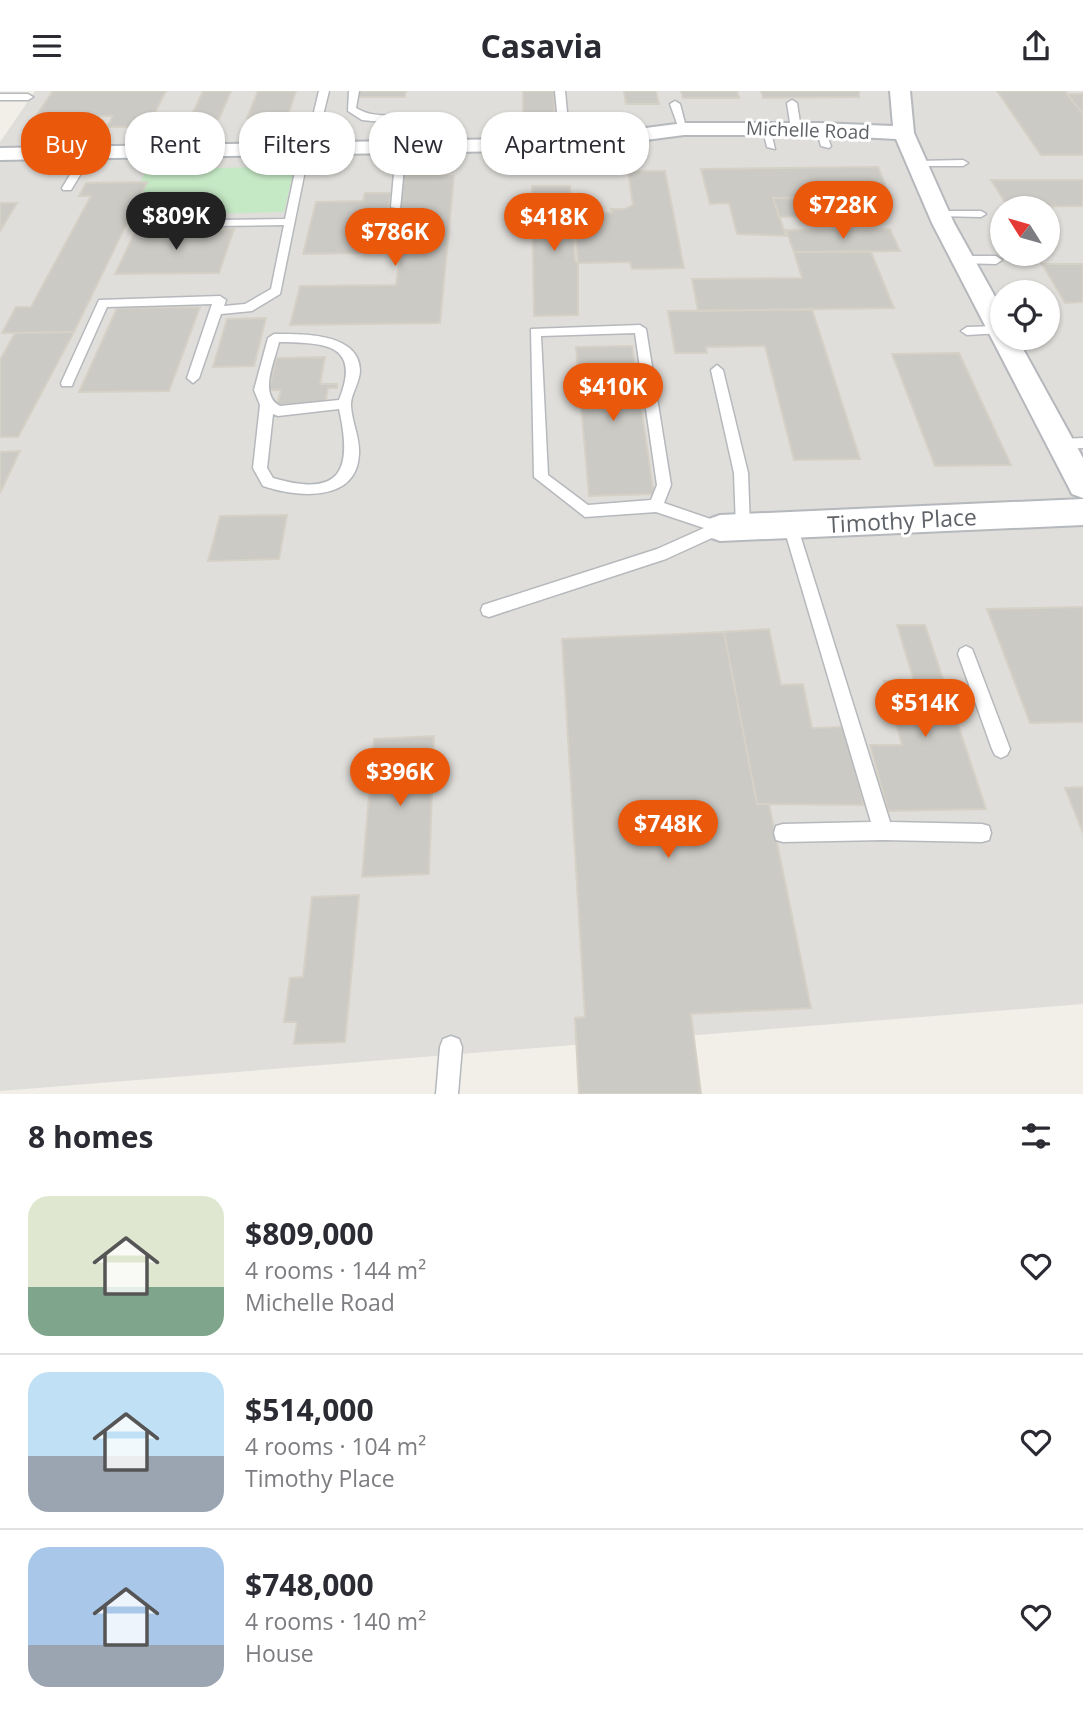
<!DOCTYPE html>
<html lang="en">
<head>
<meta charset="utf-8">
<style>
  body { margin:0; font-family:"Open Sans",sans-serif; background:#f2f2f3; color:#2b2b33; height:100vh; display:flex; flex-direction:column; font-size:26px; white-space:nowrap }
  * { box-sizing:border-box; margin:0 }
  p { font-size:23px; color:#7c7c81 }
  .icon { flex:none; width:38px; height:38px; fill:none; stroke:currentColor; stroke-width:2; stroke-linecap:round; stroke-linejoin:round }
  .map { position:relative; height:1003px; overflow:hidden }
  .side { display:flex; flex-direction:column; background:#fff; flex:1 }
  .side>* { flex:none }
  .hud { position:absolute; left:21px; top:21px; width:700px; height:63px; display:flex; gap:14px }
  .needle { width:46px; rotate:307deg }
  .tools { position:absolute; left:990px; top:105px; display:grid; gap:14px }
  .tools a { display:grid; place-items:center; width:70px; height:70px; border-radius:50%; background:#fff; box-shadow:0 2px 5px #0004; font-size:35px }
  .price { position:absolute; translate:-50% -60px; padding:0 16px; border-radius:24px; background:#ea580c; color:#fff; font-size:23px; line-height:46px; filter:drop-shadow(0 2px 4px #0008) }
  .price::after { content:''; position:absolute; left:50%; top:42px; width:21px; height:16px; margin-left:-10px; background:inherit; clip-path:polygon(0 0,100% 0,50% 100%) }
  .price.active { background:#222; color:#fff }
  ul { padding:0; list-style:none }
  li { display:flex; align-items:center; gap:21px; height:175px; padding:0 28px }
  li+li { border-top:2px solid #e1e1e2 }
  li span { display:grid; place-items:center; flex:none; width:196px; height:140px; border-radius:21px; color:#555 }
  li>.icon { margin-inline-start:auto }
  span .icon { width:84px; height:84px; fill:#fffc; stroke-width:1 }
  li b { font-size:30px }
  h2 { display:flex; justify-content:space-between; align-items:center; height:84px; padding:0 28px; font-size:30px }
  .tag { padding:0 24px; border-radius:28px; background:#fff; box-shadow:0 2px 5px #0004; font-size:24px; line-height:63px }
  .tag.active { background:#ea580c; color:#fff }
  header { display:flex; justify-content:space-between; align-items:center; height:91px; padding:0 28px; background:#fff; font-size:32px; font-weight:700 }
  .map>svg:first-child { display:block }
  .industrial { fill:#e0deda; fill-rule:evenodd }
  .green { fill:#c5e8c5 }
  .building { fill:#cccac5; stroke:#d6d1c6; stroke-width:2 }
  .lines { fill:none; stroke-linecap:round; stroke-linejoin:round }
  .lane-casing { stroke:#b5b8bc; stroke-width:3 }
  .street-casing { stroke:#b5b8bc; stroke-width:4 }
  .lane { fill:#fff; fill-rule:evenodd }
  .street { fill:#fff; fill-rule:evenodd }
  .labels { text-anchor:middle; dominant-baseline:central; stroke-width:6; stroke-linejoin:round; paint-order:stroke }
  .far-street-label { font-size:19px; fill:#5f6368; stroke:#fff }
  .street-label { font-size:23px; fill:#5f6368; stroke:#fff }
</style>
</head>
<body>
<header><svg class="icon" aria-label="menu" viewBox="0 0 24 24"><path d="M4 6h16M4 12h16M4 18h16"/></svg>Casavia<svg class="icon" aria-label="share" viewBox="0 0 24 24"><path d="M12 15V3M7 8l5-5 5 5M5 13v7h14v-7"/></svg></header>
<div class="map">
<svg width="1083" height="1003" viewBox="0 0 1083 1003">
  <rect width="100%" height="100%" fill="#f1efe8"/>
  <path class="industrial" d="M35,0h1048v913l-1083,87v-949zM1003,117h45v46h-45zM1003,201h45v46h-45z"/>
  <path class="green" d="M295,75l-11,46 -159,4 21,-46z"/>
  <path class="building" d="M53,0h113l-18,36h-41l6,-11h-77z
    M203,0h28l-12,28h-29z
    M258,0h38l-9,27h-40z
    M356,0h50l-1,6h-50z
    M523,0h31l1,31h-32z
    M624,0h32l3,13h-33z
    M681,0h56l2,7h-56z
    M761,0h98v6l-96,1z
    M997,0h68l18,23v41h-42z
    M1067,3h16v20z
    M878,76l12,29 -117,2 13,38 -49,-2 -8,-31 -19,1 -9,-35z
    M628,80h37l19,97 -52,1 -2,-7 -52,1 -4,-50h38l-1,-4h14l8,-4z
    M401,85h53l-14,147 -150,2 10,-39 96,-1 10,-74h-10z
    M991,89h92v26l-75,1z
    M147,91l-73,150 -72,1 14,-26h15l60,-111h-12l7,-13z
    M532,95h38l5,75 3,2v52l-44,1z
    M365,102h26l-10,60 -78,1 13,-52 47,-1z
    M868,106l8,17 -97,3 -6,-19z
    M0,112h17l-17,28z
    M234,138l-15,44 -104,1 21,-44z
    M890,138l10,22 -106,1 -8,-22z
    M794,161h77l23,56 -196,3 -6,-32 110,-1z
    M1042,173h41v38l-18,1z
    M200,216l-31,84 -90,1 38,-84z
    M812,218l48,150 -66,1 -29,-114 -59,1 1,6h-32l-7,-42z
    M266,227l-12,48 -41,1 14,-48z
    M74,241l-56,105h-18v-77l15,-27z
    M632,255l22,148 -65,2 -13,-149z
    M959,262l52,112 -76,1 -43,-112z
    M325,266l-5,27h17v4h-9l-3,16 -48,1 4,-15h-12l7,-32z
    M20,360l-20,42v-41z
    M287,424l-8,44 -71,2 12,-45z
    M1083,516v115l-53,1 -43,-114z
    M897,534h28l61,184 -98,2 -18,-66h32l-18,-64h30z
    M769,538l12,56 22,-1 9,44 33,-1 19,78 -107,-1 -33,-172z
    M724,541l33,172h12l42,204 -120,6 10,80h-122l-4,-76 10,-1 -23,-378z
    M434,645l-5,138 -67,3 12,-138z
    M1083,696v46l-18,-45z
    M359,804l-14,147 -51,2 3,-22h-13l6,-44 13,-1 9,-80z"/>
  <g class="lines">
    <defs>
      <path id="lane" d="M319,0h10l-14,57 -6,3 -29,143 -28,17 -31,3 -22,64 -6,5 -6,-5 25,-74 -105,3 -34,76 -1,3h-10l-1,-3 38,-83 121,-4 6,4 -2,6 21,-2 26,-15 13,-64 -146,2 -5,-3 5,-3 147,-2 15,-71 6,-3z
        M349,0h10l-3,17c18,11 32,4 47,12l-3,24 6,3 -6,62 -9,-2 5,-57 -6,-3 3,-24 -31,-3 -14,-9z
        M555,0h10l5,53 -5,3 -5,-3z
        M0,3h28l5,3 -5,3h-28z
        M792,9l5,3 4,26 -5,3 -5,-3 -4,-26z
        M675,10l5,3 7,27 -8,-2 -9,-25z
        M72,35l8,2 -15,26h-8l-1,-2z
        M762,35l8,2 5,21 -8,-2z
        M816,36l8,2 7,17 -2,2 -8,-2z
        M174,44l8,2 -8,16h-8l-1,-2z
        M584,48l5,3 5,27 -5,3 -5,-3 -5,-27z
        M85,59l9,2 -23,38h-8l-1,-2z
        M917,70l46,-1 5,3 -5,3h-50v-4z
        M939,120h42l5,3 -5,3 -46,-1v-4z
        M960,165h36l6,4 -6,4 -40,-1 -2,-3z
        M640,234l6,4 25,156 -7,18 61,21 2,4 -2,4 -59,27 -177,58 -6,-2 -2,-5 2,-5 174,-56 47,-21 -48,-16 -71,5 -51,-40 -3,-148zM635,242l22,152 -6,15 -63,5 -40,-30 -7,-139z
        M998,235l4,1v6l-35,2 -6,-4 6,-4z
        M274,243c26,0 85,-2 86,36 0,13 -10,25 -9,36 1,17 9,31 8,48 -2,50 -64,43 -96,32l-10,-18 7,-63 -6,-15 14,-52zM279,251c45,1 83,1 60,58l-59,6c-22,-12 -5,-45 -1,-64zM339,318c14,62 2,89 -66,69l-6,-10 6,-54 5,2z
        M717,274l6,5 25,103 2,54 -7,6 -7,-6 -2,-54 -23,-103z
        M1083,347v10l-23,1 -7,-5 7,-5z
        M790,428l7,6 93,297 92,2 7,2 2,7 -2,7 -7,2 -99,-2 -100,2 -7,-2 -2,-7 2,-7 7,-2 88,-2 -88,-297z
        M966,555l6,3 2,5 36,95 -3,6 -6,3 -6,-3 -3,-6 -34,-95 2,-5z
        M451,945l8,3 3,8 -4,47h-22l4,-47 3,-8z"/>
      <path id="street" d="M890,0h20l4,42 40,90 49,88v27h14l66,120v40l-11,-4 -4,-8 -136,-263 -36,-84 -77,-4h-135l-115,15 -569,10v-12l569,-10 115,-15h135l74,3z
        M1083,408v26l-363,16 -11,-4 -5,-9 5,-9 11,-4z"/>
    </defs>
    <use href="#lane" class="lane-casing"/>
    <use href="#street" class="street-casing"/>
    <use href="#lane" class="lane"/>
    <use href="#street" class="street"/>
  </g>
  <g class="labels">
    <g class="far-street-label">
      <text transform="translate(808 39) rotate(2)">Michelle Road</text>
    </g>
    <g class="street-label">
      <text transform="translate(902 429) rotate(-3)">Timothy Place</text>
    </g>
  </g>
</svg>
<div class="tools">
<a><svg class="needle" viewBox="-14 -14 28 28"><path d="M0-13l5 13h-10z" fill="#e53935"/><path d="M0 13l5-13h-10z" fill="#7c7c81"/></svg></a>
<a><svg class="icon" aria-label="locate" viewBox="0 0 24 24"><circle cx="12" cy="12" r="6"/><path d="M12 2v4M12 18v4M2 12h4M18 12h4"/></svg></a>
</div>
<b class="price" style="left:843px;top:150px">$728K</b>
<b class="price active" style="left:176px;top:161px">$809K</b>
<b class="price" style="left:554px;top:162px">$418K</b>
<b class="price" style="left:395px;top:177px">$786K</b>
<b class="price" style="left:613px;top:332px">$410K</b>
<b class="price" style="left:925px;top:648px">$514K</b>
<b class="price" style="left:400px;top:717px">$396K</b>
<b class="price" style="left:668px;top:769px">$748K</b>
<div class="hud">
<a class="tag active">Buy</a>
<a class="tag">Rent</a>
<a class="tag">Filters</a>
<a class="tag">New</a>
<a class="tag">Apartment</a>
</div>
</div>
<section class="side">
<h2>8 homes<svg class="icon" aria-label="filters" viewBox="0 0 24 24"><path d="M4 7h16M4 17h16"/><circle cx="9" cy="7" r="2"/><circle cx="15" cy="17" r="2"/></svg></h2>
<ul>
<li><span style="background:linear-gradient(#dfe7d0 65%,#7fa58c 0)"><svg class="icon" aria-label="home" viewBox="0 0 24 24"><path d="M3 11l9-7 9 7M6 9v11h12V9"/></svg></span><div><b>$809,000</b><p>4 rooms · 144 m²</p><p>Michelle Road</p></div><svg class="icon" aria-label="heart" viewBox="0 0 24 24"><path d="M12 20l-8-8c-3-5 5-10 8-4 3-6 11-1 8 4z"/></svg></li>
<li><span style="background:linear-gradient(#bfe0f5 60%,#9aa5b1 0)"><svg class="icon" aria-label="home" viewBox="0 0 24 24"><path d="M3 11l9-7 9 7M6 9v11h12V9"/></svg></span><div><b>$514,000</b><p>4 rooms · 104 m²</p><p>Timothy Place</p></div><svg class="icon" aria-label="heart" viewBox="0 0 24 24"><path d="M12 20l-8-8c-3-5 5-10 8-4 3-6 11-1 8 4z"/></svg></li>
<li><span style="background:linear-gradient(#a9c7e8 70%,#9aa5b1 0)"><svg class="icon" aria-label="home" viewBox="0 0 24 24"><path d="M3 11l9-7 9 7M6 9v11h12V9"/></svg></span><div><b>$748,000</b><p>4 rooms · 140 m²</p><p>House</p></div><svg class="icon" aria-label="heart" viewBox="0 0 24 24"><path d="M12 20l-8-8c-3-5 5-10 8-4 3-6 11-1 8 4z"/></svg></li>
</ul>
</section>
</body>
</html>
